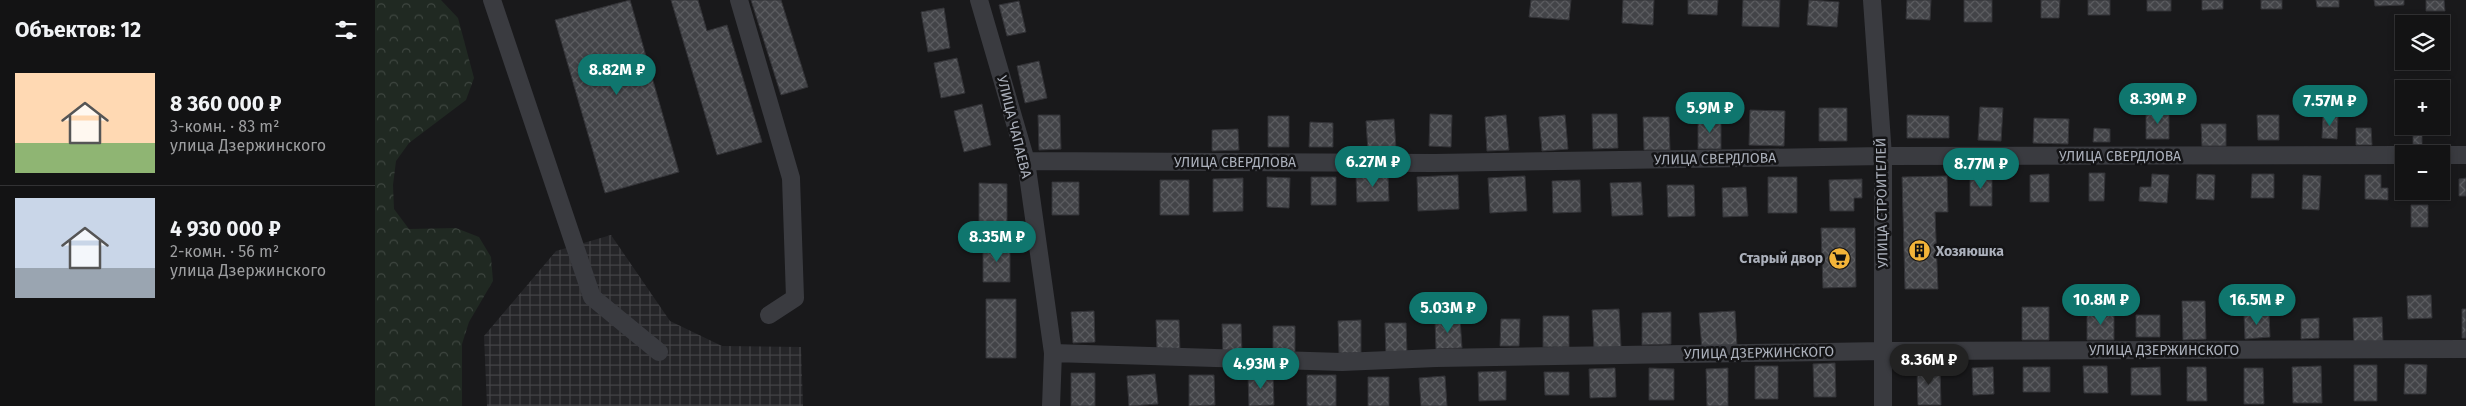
<!DOCTYPE html>
<html lang="ru">
<head>
<meta charset="utf-8">
<style>
  body { margin:0; font-family:"Fira Sans",sans-serif; background:#1c1c1d; color:#f1f3f6; height:100vh; display:flex; flex-direction:column; font-size:19px; white-space:nowrap }
  * { box-sizing:border-box; margin:0 }
  p { font-size:16px; color:#9d9ea0 }
  .icon { flex:none; width:28px; height:28px; fill:none; stroke:currentColor; stroke-width:2; stroke-linecap:round; stroke-linejoin:round }
  .map { position:relative; flex:1; overflow:hidden }
  .sheet { display:flex; flex-direction:column; background:#131314; width:375px }
  .sheet>* { flex:none }
  .tools { position:absolute; left:2020px; top:15px; display:grid; gap:10px }
  .tools a { display:grid; place-items:center; width:55px; height:55px; border-radius:0px; background:#131314; box-shadow:0 2px 8px #0003,0 0 0 1px #323234; font-size:25px }
  .price { position:absolute; translate:-50% -42px; padding:0 11px; border-radius:18px; background:#0f766e; color:#fff; font-size:16px; line-height:32px; filter:drop-shadow(0 1px 2px #0008) }
  .price::after { content:''; position:absolute; left:50%; top:30px; width:15px; height:11px; margin-left:-8px; background:inherit; clip-path:polygon(0 0,100% 0,50% 100%) }
  .price.active { background:#222; color:#fff }
  ul { padding:0; list-style:none }
  li { display:flex; align-items:center; gap:15px; height:125px; padding:0 15px }
  li+li { border-top:1px solid #323234 }
  li span { display:grid; place-items:center; flex:none; width:140px; height:100px; border-radius:0px; color:#555 }
  li>.icon { margin-inline-start:auto }
  span .icon { width:60px; height:60px; fill:#fffc; stroke-width:1 }
  li b { font-size:21px }
  h2 { display:flex; justify-content:space-between; align-items:center; height:60px; padding:0 15px; font-size:21px }
  main { display:flex; flex:1; min-height:0 }
  .map>svg:first-child { display:block }
  .industrial { fill:url(#industrial-grid) }
  .forest { fill:url(#forest-crowns) }
  .building { fill:url(#building-cross-hatch); stroke:#333337 }
  .lines { fill:none; stroke-linecap:round; stroke-linejoin:round }
  .minor { stroke:#3a3b40; stroke-width:18 }
  .labels { text-anchor:middle; dominant-baseline:central; stroke-width:5; stroke-linejoin:round; paint-order:stroke }
  .street-label { font-size:14px; fill:#abb0bb; stroke:#141416 }
  .poi-label { font-size:14px; font-weight:bold; fill:#abb0bb; stroke:#141416; text-anchor:start }
</style>
</head>
<body>
<main>
<section class="sheet">
<h2>Объектов: 12<svg class="icon" aria-label="filters" viewBox="0 0 24 24"><path d="M4 7h16M4 17h16"/><circle cx="9" cy="7" r="2"/><circle cx="15" cy="17" r="2"/></svg></h2>
<ul>
<li><span style="background:linear-gradient(#ffd9b3 70%,#8fb573 0)"><svg class="icon" aria-label="home" viewBox="0 0 24 24"><path d="M3 11l9-7 9 7M6 9v11h12V9"/></svg></span><div><b>8 360 000 ₽</b><p>3-комн. · 83 m²</p><p>улица Дзержинского</p></div></li>
<li><span style="background:linear-gradient(#c9d6e8 70%,#9aa5b1 0)"><svg class="icon" aria-label="home" viewBox="0 0 24 24"><path d="M3 11l9-7 9 7M6 9v11h12V9"/></svg></span><div><b>4 930 000 ₽</b><p>2-комн. · 56 m²</p><p>улица Дзержинского</p></div></li>
</ul>
</section>
<div class="map">
<svg width="2091" height="406" viewBox="0 0 2091 406">
  <defs>
    <pattern id="industrial-grid" width="8" height="8" patternUnits="userSpaceOnUse" patternTransform="scale(1.25)"><rect width="8" height="8" fill="#252528"/><path d="M0 4h8M4 0v8" fill="none" stroke="#424245"/></pattern>
    <pattern id="forest-crowns" width="20" height="18" patternUnits="userSpaceOnUse" patternTransform="scale(1.25)"><rect width="20" height="18" fill="#202922"/><path d="M2 6a3 3 0 1 1 6 0M12 15a3 3 0 1 1 6 0" fill="none" stroke="#3e4640"/></pattern>
    <pattern id="building-cross-hatch" width="8" height="8" patternUnits="userSpaceOnUse" patternTransform="scale(1.25)"><rect width="8" height="8" fill="#434448"/><path d="M0 0l8 8M0 8l8-8" fill="none" stroke="#5b5c60"/></pattern>
  </defs>
  <rect width="100%" height="100%" fill="#19191b"/>
  <path class="industrial" d="M236,235l59,86 52,25 79,1 2,59h-316l-3,-70 72,-85z"/>
  <path class="forest" d="M0,0h66l17,18 16,60 -8,22 -57,43 -13,18 -3,24 1,24 15,20 47,-1 23,9 12,20 2,24 -24,41 -7,22v62h-87z"/>
  <path class="building" d="M255,0l49,172 -74,21 -50,-173z
    M296,0h27l9,31 20,-6 35,117 -45,13z
    M376,0h30l27,87 -27,8z
    M1156,0h40l-2,20 -40,-3z
    M1248,0h31l-1,25 -31,-2z
    M1313,0h30l-1,15 -29,-1z
    M1368,0h37l-1,27 -37,-1z
    M1434,0l30,2 -2,25 -30,-2z
    M1532,0h24l-1,20 -24,-1z
    M1589,0h28v22h-28z
    M1666,0h19l-1,18h-18z
    M1713,0h22v15h-22z
    M1772,0h24v11h-24z
    M1827,0h21v9l-21,1z
    M1886,0h21v9h-21z
    M1941,0h23v7h-22z
    M1999,0h30v5l-29,1z
    M2051,0h18l1,11h-19z
    M644,1l7,31 -19,4 -8,-31z
    M569,8l6,40 -22,4 -7,-40z
    M582,58l8,35 -24,5 -7,-35z
    M664,61l8,37 -22,5 -8,-37z
    M607,104l9,41 -27,7 -10,-41z
    M1605,107l23,1 -2,33 -23,-1z
    M1444,108h28v33h-28z
    M1375,110l35,1 -1,35 -35,-1z
    M1771,112h23v27h-23z
    M1055,114l22,1 -1,32 -22,-1z
    M1217,114h25l1,34 -25,1z
    M663,115h22l1,34 -22,1z
    M1131,115l3,35 -22,1 -2,-34z
    M1190,115l3,34 -26,2 -3,-34z
    M1532,115l42,1v22h-42z
    M1882,115h22v25h-21z
    M1948,115l15,1 -1,23 -15,-1z
    M893,116h21v31h-21z
    M1268,117h26l1,33h-26z
    M1659,118l35,1 -1,25 -35,-1z
    M1019,119l2,30 -28,2 -2,-30z
    M1323,120h23v29h-23z
    M935,122l23,1v24h-24z
    M1826,124h25v22h-24z
    M1719,128l16,1v13h-17z
    M1981,128h15l1,17h-16z
    M863,129l1,21 -27,1v-21z
    M2038,130h9v15l-9,1z
    M1714,173h16l-1,28h-15z
    M1674,174v28h-19v-27z
    M1777,174l17,1 -2,28 -28,-2 1,-14h11z
    M1822,174l18,1 -1,25 -18,-1z
    M1877,174h22v24h-23z
    M1013,175l1,26 -32,1 -1,-26z
    M1083,175l1,34 -41,2 -1,-34z
    M1595,175h22v31h-22z
    M1928,175l18,1 -2,34 -17,-1z
    M1990,175h16v13h7v12l-23,-1z
    M1150,176l2,35 -37,2 -2,-35z
    M1572,176l1,36h-13l3,77h-33l-3,-112z
    M892,177l23,1 -1,30 -22,-1z
    M936,177h25v28h-25z
    M1393,177h29v36h-29z
    M868,178v33l-30,1v-33z
    M2091,178v18h-7v-17z
    M1487,179v19h-8v13h-24l-1,-31z
    M785,180h29v35h-29z
    M1205,180l1,32 -28,1 -1,-32z
    M677,182h27v33h-27z
    M1266,182l2,33 -31,1 -2,-33z
    M604,183l28,1v40h-28z
    M1292,185h27l1,31 -27,1z
    M1371,187l2,29 -25,1 -1,-29z
    M2036,205h17v22h-17z
    M1446,228h34l1,59 -33,1z
    M608,243h27v39h-27z
    M2056,295l1,23 -24,1 -1,-23z
    M611,299h30v59h-30z
    M1807,301h23l1,38 -23,1z
    M1647,307h27v33h-27z
    M1244,309l2,38 -27,2 -2,-39z
    M2087,309h4v29h-4z
    M719,311l1,31 -22,1 -2,-31z
    M1360,311l2,36 -35,2 -3,-36z
    M1739,311v29h-27v-28z
    M1296,312v32l-29,1v-32z
    M1894,314l1,23 -25,2 -1,-24z
    M1761,315h24v22h-24z
    M1168,316h26v31h-26z
    M2007,317l1,25 -29,1 -1,-25z
    M1944,318v20l-18,1v-20z
    M1085,319l2,29 -26,1 -1,-29z
    M1126,319h19l-1,27h-19z
    M781,320h23l1,32h-23z
    M986,320v33h-22l-1,-32z
    M1010,323h21l1,30 -21,1z
    M847,324h19l1,29h-19z
    M898,326h22v29h-22z
    M1460,363l1,34h-22l-1,-33z
    M2030,364l22,1 -1,29h-22z
    M1979,365h23v36h-23z
    M1380,366h23v33h-23z
    M1708,366h24l1,27h-24z
    M1946,366l1,37h-29l-1,-36z
    M1618,367l1,27 -21,1 -1,-27z
    M1648,367h27v25h-27z
    M1785,367l1,28h-30v-27z
    M1812,367h19l1,34h-20z
    M1240,368l1,29 -26,1 -1,-29z
    M1274,368l25,1v31h-25z
    M1353,368v38h-21l-1,-37z
    M1542,368h23l1,37h-23z
    M1869,368h19l1,36h-20z
    M1131,371v29l-27,1 -1,-29z
    M1169,372h25v23h-24z
    M696,373h24v33h-24z
    M780,374l3,30 -29,2 -2,-30z
    M814,375h25l1,30 -26,1z
    M898,375l1,30 -25,1 -1,-30z
    M932,375h29v31h-29z
    M1070,376l2,30h-26l-2,-28z
    M993,377h21v29h-21z"/>
  <g class="lines">
    <path class="minor" d="M117,0l100,297 67,55
      M364,0l52,178 4,120 -26,17
      M604,0l47,161 27,192 -2,53
      M1497,0l11,156v250
      M2066,155h25
      M651,161l408,2 449,-7 521,-1
      M678,353l289,9 94,-4 447,-7 583,-2"/>
  </g>
  <defs>
    <symbol id="building-disc" viewBox="-11 -11 22 22"><circle r="9.5" fill="#f3b439" stroke="#141416"/><path d="M-4-6H4V6H1V3H-1V6H-4ZM-2.5-4.3h1.7v1.8h-1.7ZM.8-4.3h1.7v1.8H.8ZM-2.5-1h1.7V.8h-1.7ZM.8-1h1.7V.8H.8Z" fill="#111"/></symbol>
    <symbol id="supermarket-disc" viewBox="-11 -11 22 22"><circle r="9.5" fill="#f3b439" stroke="#141416"/><path d="M-6-5.5h2.5l.6 2H6L4.5 2H-2.5L-4.4-4H-6ZM-1.5 3.2a1.3 1.3 0 1 0 .1 0ZM3 3.2a1.3 1.3 0 1 0 .1 0Z" fill="#111"/></symbol>
  </defs>
  <g fill-rule="evenodd">
    <use href="#building-disc" x="1532" y="238" width="25" height="25"/>
    <use href="#supermarket-disc" x="1452" y="246" width="25" height="25"/>
  </g>
  <g class="labels">
    <g class="street-label">
      <text transform="translate(639 127) rotate(76)">УЛИЦА ЧАПАЕВА</text>
      <text x="1745" y="156">УЛИЦА СВЕРДЛОВА</text>
      <text transform="translate(1340 159) rotate(-1)">УЛИЦА СВЕРДЛОВА</text>
      <text x="860" y="162">УЛИЦА СВЕРДЛОВА</text>
      <text transform="translate(1507 203) rotate(-91)">УЛИЦА СТРОИТЕЛЕЙ</text>
      <text x="1789" y="350">УЛИЦА ДЗЕРЖИНСКОГО</text>
      <text transform="translate(1384 353) rotate(-1)">УЛИЦА ДЗЕРЖИНСКОГО</text>
    </g>
    <g class="poi-label">
      <text x="1561" y="251">Хозяюшка</text>
      <text x="1448" y="258" text-anchor="end">Старый двор</text>
    </g>
  </g>
</svg>
<div class="tools">
<a><svg class="icon" aria-label="layers" viewBox="0 0 24 24"><path d="M12 4l9 5-9 5-9-5zM3 14l9 5 9-5"/></svg></a>
<a>+</a>
<a>−</a>
</div>
<b class="price" style="left:242px;top:96px">8.82M ₽</b>
<b class="price" style="left:1783px;top:125px">8.39M ₽</b>
<b class="price" style="left:1955px;top:127px">7.57M ₽</b>
<b class="price" style="left:1335px;top:134px">5.9M ₽</b>
<b class="price" style="left:998px;top:188px">6.27M ₽</b>
<b class="price" style="left:1606px;top:190px">8.77M ₽</b>
<b class="price" style="left:622px;top:263px">8.35M ₽</b>
<b class="price" style="left:1726px;top:326px">10.8M ₽</b>
<b class="price" style="left:1882px;top:326px">16.5M ₽</b>
<b class="price" style="left:1073px;top:334px">5.03M ₽</b>
<b class="price active" style="left:1554px;top:386px">8.36M ₽</b>
<b class="price" style="left:886px;top:390px">4.93M ₽</b>
</div>
</main>
</body>
</html>
